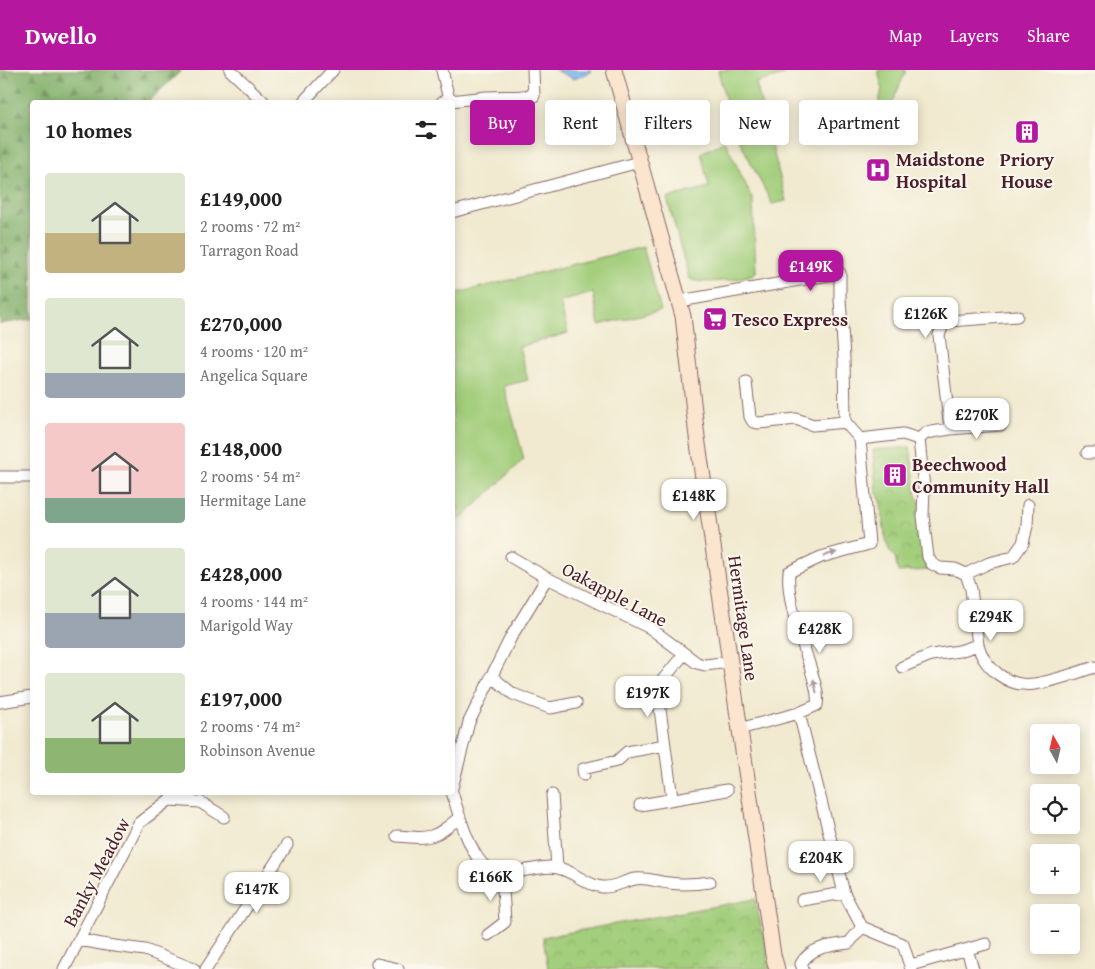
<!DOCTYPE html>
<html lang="en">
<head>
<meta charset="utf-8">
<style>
  body { margin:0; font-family:"Gentium Book Plus",serif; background:#f2f2f2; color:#222; height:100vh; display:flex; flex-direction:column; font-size:19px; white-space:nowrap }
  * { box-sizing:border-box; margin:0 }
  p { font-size:16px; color:#767676 }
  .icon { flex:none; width:28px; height:28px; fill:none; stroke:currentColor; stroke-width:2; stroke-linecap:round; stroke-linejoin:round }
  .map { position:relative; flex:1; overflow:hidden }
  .side { position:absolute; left:30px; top:30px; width:425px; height:695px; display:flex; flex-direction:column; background:#fff; border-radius:5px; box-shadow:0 2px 12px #0003 }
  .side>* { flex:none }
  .hud { position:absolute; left:470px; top:30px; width:475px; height:45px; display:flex; gap:10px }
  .needle { width:32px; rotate:352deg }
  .fabs { position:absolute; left:1030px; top:654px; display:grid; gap:10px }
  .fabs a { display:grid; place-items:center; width:50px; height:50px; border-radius:5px; background:#fff; box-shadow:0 2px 12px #0003; font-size:25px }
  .price { position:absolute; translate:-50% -42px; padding:0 11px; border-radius:10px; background:#fff; color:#222; font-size:16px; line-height:32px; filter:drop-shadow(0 1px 2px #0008) }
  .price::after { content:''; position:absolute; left:50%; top:30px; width:15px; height:11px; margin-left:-8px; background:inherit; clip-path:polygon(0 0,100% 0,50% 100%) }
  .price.active { background:#b5179e; color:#fff }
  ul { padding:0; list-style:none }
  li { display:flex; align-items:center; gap:15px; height:125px; padding:0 15px }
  li span { display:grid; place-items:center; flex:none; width:140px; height:100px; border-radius:5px; color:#555 }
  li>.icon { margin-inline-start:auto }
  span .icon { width:60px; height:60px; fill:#fffc; stroke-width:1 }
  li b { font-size:21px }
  h2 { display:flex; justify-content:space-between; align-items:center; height:60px; padding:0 15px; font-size:21px }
  .chip { padding:0 18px; border-radius:5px; background:#fff; box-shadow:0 2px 12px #0003; font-size:18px; line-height:45px }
  .chip.active { background:#b5179e; color:#fff }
  header { display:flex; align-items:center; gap:30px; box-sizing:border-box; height:70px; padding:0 25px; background:#b5179e; color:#fff }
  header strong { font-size:24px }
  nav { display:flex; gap:28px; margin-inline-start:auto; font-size:18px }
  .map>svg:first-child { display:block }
  .grass { fill:#a3ce7b; stroke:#767653 }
  .forest { fill:url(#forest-firs); stroke:#66684b }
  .park { fill:url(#park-crowns); stroke:#767653 }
  .water { fill:#7fb8ef; stroke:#646c8d }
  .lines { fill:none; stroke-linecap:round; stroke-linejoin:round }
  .street-casing { stroke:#846665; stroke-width:13 }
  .secondary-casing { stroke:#846665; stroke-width:17 }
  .street { stroke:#fff; stroke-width:11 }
  .secondary { stroke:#fbe5cf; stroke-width:15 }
  .oneway { fill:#ae9aa0 }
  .labels { text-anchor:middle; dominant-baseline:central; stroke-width:4; stroke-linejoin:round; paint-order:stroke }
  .poi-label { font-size:19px; font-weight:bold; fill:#4a1f2b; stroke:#fbf7ec; text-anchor:start }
  .street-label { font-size:19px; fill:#4a1f2b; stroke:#fbf7ec }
</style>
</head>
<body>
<header>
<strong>Dwello</strong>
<nav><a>Map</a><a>Layers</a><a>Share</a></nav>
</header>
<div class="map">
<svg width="1095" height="899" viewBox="0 0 1095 899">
  <defs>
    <pattern id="forest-firs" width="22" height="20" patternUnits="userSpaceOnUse" patternTransform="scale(1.25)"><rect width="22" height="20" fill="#82b16b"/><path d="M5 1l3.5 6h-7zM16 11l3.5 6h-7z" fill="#6c8f58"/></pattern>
    <pattern id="park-crowns" width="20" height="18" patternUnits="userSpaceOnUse" patternTransform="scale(1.25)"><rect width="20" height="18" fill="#a3ce7b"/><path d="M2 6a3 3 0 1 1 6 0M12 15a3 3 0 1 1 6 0" fill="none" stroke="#8eb06a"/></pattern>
  </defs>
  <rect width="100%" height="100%" fill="#fbf7ec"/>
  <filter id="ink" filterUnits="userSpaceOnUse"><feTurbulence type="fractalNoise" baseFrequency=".02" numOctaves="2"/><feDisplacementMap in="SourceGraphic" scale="10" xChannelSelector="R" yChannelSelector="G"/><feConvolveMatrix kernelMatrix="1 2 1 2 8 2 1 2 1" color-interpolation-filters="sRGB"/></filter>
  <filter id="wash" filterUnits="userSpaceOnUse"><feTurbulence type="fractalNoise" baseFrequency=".0096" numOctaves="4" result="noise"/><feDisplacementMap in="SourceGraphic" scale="20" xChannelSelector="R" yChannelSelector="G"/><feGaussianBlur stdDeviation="1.12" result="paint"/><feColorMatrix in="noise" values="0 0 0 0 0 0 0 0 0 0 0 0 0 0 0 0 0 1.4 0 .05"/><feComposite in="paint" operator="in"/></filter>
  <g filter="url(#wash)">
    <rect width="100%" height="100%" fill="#f1ead0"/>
    <path class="grass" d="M718,0h65l1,5 -28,8 30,118 -14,3 -40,-78z
      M878,0h28l-29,70 -6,-3 -2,-6 4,-1 9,-42z
      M725,71l28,59 3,72c-8,8 -59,14 -67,6l-22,-80 42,-11 -8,-34z
      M643,177l18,63 -62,15 -6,-32 -33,9 8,31 -49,14 9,33 -24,6 20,73 -63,60 -9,-31 1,-194z"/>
    <path class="forest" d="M0,0h182l-34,32h-116v217l-32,5z"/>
    <path class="park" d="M910,377l7,51 3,3 -1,10 9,59 -30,2 -3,-15 -6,-7 -4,-15 -5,-37 -4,-6 -3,-42z
      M452,418h1l8,31 -8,1z
      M755,829l16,70h-223l-5,-32z"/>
    <path class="water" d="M555,0h36v2l-17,7z"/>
  </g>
  <g filter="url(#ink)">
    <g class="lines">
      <defs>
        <path id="street" d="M230,0l34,32
          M442,0l7,30
          M303,32l30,-32
          M442,32l44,-5 48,-1 -1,-26
          M452,142l187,-50
          M680,231l160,-28v26l4,59 1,64 15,17 9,105 -48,13 -32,15c-3,28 14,71 22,98 3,11 8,23 6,35l-18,8 -60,16
          M746,312l4,35 3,5 6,1 37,-4 17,6 32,-3
          M950,359l51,-4
          M860,369l43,-5 16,5
          M919,369l5,49 -1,28 5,41 4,7 8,4 15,1 11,5 5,15 7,56c6,23 31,43 56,39 21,-3 41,-11 61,-17
          M919,369l7,-6 24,-4 -11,-94 4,-10 7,-4 67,-5
          M1087,383h8
          M0,407h32
          M511,487l36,21 103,50 47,35 8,2 25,-3
          M966,504l23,-11 24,-6 10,-14 4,-17 1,-21
          M902,597l29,-12 28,-4 19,-6
          M491,606l22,18 37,14 26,-5
          M0,632l32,-5
          M799,643l45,180 18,34 41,17 8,25
          M584,705l-1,-6 34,-8 10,-9 38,-7
          M452,718l17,-66 42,-85 36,-59
          M452,722c6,20 18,64 35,76 19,13 50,-5 71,0 16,3 27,17 44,19 12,1 22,-6 33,-8 12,-2 22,3 34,4 14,2 27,1 41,-1
          M552,725l5,72
          M672,728l-15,-111 27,-33
          M640,735l87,-15
          M397,766c35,3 36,3 63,-19
          M802,830l42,-7
          M488,865l17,-13 -3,-50
          M80,870l27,5 38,5 49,19
          M967,880l6,19
          M377,894l21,5
          M911,895l75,-21
          M64,899l75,-146 30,-23 31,2 24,15
          M206,899l81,-124
          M803,899l-2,-5c9,-17 31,-19 48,-21l13,-16"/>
        <path id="secondary" d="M614,0l69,246 14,121 76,518 4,14"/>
      </defs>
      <use href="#street" class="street-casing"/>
      <use href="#secondary" class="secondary-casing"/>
      <use href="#street" class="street"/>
      <use href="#secondary" class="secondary"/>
    </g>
    <defs><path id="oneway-solid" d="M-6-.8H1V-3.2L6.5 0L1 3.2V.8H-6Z" transform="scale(1.25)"/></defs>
    <g class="oneway">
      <use href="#oneway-solid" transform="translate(830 484) rotate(-15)"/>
      <use href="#oneway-solid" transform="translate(815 616) rotate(-103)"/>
    </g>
  </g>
  <defs>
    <symbol id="building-square" viewBox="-11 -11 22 22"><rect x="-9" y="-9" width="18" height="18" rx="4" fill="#b5179e" stroke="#fbf7ec"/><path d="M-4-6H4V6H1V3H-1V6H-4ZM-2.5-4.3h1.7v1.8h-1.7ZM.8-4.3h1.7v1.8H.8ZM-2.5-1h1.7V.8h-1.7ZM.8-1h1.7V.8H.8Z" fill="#fff"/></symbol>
    <symbol id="hospital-square" viewBox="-11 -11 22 22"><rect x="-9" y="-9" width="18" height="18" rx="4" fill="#b5179e" stroke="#fbf7ec"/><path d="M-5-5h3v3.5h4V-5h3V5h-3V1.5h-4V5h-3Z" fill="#fff"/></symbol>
    <symbol id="supermarket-square" viewBox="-11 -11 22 22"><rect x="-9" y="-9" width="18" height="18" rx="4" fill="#b5179e" stroke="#fbf7ec"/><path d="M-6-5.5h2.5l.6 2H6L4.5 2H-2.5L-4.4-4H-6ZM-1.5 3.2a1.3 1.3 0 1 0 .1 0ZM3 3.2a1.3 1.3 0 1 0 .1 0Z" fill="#fff"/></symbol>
  </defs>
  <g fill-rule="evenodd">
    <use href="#building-square" x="1013" y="48" width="28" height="28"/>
    <use href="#hospital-square" x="864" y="86" width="28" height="28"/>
    <use href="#supermarket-square" x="701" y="235" width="28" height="28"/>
    <use href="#building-square" x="881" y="391" width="28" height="28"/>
  </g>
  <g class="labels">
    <g class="poi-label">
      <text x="896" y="89">Maidstone<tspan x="896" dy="22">Hospital</tspan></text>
      <text x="1027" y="89" text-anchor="middle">Priory<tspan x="1027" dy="22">House</tspan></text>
      <text x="732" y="249">Tesco Express</text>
      <text x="912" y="394">Beechwood<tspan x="912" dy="22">Community Hall</tspan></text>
    </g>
    <g class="street-label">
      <text transform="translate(615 524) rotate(28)">Oakapple Lane</text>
      <text transform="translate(744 548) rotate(82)">Hermitage Lane</text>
      <text transform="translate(96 802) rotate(-62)">Banky Meadow</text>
    </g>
  </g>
</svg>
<div class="fabs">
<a><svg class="needle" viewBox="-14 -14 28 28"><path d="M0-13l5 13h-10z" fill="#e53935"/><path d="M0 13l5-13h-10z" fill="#767676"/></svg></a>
<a><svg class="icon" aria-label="locate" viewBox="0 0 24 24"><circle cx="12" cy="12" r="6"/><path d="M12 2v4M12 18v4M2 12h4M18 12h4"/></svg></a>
<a>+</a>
<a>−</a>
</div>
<b class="price active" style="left:811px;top:222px">£149K</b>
<b class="price" style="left:926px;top:269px">£126K</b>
<b class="price" style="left:977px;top:370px">£270K</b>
<b class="price" style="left:694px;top:451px">£148K</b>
<b class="price" style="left:991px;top:572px">£294K</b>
<b class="price" style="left:820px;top:584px">£428K</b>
<b class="price" style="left:648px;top:648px">£197K</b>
<b class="price" style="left:821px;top:813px">£204K</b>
<b class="price" style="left:491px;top:832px">£166K</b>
<b class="price" style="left:257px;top:844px">£147K</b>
<div class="hud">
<a class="chip active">Buy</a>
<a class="chip">Rent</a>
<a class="chip">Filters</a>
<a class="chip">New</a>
<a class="chip">Apartment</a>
</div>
<section class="side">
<h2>10 homes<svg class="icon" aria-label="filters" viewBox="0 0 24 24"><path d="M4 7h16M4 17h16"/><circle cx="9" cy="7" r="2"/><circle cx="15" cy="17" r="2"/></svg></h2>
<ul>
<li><span style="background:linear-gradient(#dfe7d0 60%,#c2b280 0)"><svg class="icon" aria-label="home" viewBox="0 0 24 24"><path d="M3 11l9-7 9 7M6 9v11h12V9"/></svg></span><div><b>£149,000</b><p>2 rooms · 72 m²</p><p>Tarragon Road</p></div></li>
<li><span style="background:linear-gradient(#dfe7d0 75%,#9aa5b1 0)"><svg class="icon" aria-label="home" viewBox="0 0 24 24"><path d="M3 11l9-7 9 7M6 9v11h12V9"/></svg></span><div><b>£270,000</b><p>4 rooms · 120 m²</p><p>Angelica Square</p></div></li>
<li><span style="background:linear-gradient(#f6c9c9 75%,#7fa58c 0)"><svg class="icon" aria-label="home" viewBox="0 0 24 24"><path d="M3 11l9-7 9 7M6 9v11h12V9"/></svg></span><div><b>£148,000</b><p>2 rooms · 54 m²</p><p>Hermitage Lane</p></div></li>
<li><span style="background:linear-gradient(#dfe7d0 65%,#9aa5b1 0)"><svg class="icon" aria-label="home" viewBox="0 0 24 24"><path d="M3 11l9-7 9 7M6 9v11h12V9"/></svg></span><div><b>£428,000</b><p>4 rooms · 144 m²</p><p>Marigold Way</p></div></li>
<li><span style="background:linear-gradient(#dfe7d0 65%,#8fb573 0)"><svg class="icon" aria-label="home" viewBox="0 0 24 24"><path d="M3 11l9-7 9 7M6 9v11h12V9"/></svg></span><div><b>£197,000</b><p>2 rooms · 74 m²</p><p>Robinson Avenue</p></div></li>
</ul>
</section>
</div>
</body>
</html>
